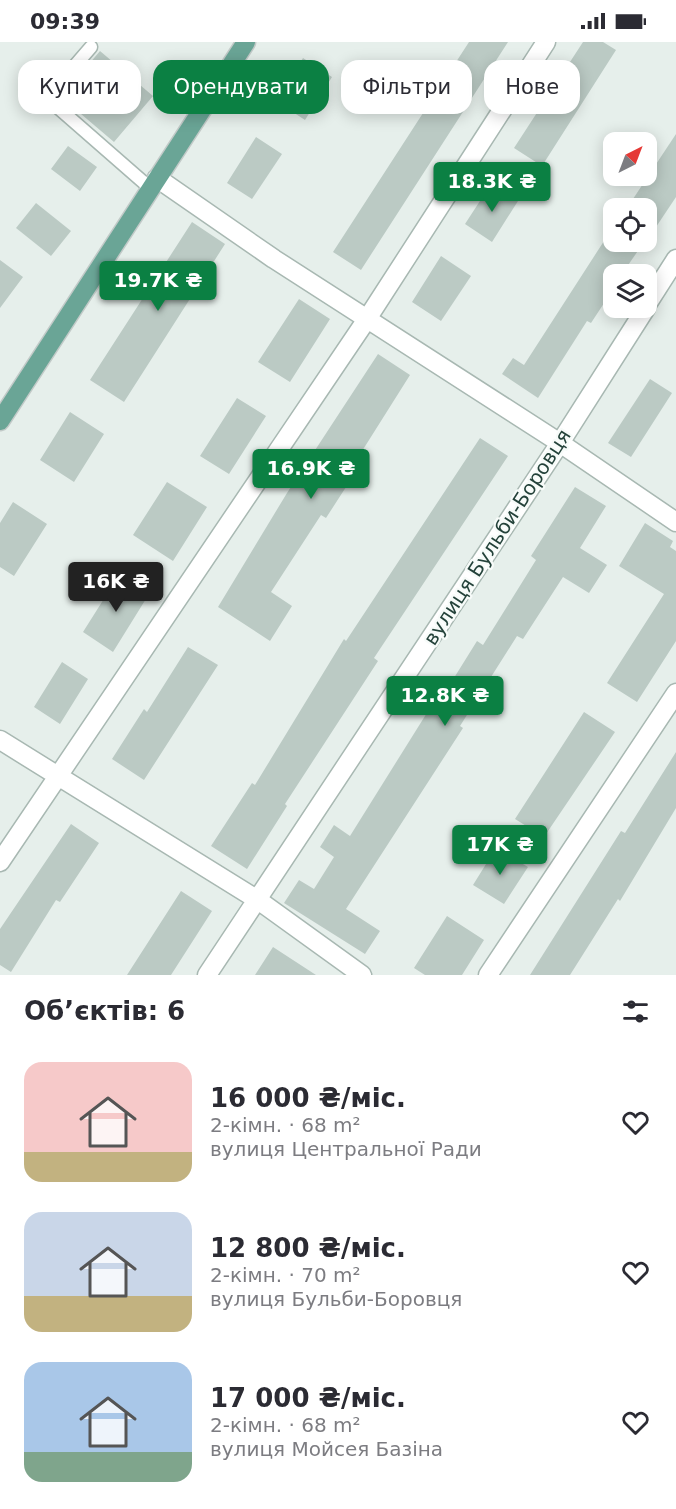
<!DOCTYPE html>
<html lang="uk">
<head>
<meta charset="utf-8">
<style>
  body { margin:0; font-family:"DejaVu Sans",sans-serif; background:#f2f2f3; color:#2b2b33; height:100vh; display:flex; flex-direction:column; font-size:22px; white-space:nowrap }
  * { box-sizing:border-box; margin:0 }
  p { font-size:20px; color:#7c7c81 }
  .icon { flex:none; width:33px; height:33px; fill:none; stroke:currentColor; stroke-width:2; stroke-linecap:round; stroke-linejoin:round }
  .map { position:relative; height:933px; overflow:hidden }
  .drawer { display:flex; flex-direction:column; background:#fff; flex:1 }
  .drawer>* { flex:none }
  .top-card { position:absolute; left:18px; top:18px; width:640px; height:54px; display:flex; gap:12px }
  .needle { width:39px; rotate:42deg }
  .tools { position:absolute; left:603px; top:90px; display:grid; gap:12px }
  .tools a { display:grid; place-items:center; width:54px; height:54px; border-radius:12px; background:#fff; box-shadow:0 3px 15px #0003; font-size:30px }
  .price { position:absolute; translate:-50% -51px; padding:0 14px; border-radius:6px; background:#0b8043; color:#fff; font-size:20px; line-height:39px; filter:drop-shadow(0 2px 3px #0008) }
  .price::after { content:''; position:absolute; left:50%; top:36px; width:18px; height:14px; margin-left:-9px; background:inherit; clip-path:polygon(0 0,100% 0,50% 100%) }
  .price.selected { background:#222; color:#fff }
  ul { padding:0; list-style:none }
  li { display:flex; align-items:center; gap:18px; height:150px; padding:0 24px }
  li span { display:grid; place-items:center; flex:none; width:168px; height:120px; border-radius:18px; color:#555 }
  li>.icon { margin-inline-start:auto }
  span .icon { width:72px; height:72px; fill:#fffc; stroke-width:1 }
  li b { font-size:26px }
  h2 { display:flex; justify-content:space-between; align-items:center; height:72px; padding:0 24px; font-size:26px }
  .pill { padding:0 21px; border-radius:18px; background:#fff; box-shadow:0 3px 15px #0003; font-size:21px; line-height:54px }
  .pill.selected { background:#0b8043; color:#fff }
  .status { display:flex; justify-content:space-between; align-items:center; height:42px; padding:0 30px; background:#fff; direction:ltr }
  .status svg { height:16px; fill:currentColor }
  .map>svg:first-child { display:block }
  .building { fill:#bbcac4 }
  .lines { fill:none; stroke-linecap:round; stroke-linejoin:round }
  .service-casing { stroke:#a8b8b2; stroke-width:15 }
  .minor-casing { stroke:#a8b8b2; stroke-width:21 }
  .primary-casing { stroke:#c2cac8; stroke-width:21 }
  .service { stroke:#fff; stroke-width:12 }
  .minor { stroke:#fff; stroke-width:18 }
  .primary { stroke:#6aa596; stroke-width:18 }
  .labels { text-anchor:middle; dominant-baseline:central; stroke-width:4.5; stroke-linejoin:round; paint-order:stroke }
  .street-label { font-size:20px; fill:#24423a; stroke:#f7fbf9 }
</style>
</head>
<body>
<div class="status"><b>09:39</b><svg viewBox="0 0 49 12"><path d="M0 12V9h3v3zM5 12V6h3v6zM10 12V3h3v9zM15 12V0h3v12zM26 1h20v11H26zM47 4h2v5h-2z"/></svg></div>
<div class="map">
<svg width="676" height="933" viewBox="0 0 676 933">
  <rect width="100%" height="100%" fill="#e6efeb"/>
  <path class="building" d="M469,0h39l-147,228 -28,-18z
    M583,0h20l13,8 -74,116 -28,-18z
    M100,9l53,45 -39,46 -53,-45z
    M303,16l29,19 -27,43 -29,-19z
    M676,92v63l-30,45v-34h-19z
    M256,95l26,17 -30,45 -25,-16z
    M68,104l29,21 -17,24 -29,-22z
    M491,142l27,17 -26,41 -27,-18z
    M36,161l35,28 -20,25 -35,-28z
    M192,180l33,22 -101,158 -34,-22z
    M604,199l40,1 -22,32h-8v14l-23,35 -4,-2 -49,77 -36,-24 11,-16 11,7z
    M441,214l30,20 -30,45 -29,-19z
    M0,218l23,17 -23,31z
    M299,257l31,20 -40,63 -32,-20z
    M378,312l32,21 -58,92 5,3 -31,48 -5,-3 -50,77 21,14 -22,35 -52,-34 69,-114z
    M650,337l22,14 -41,64 -23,-14z
    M237,356l29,18 -37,58 -29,-18z
    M70,370l34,22 -30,48 -34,-22z
    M480,396l28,18 -134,202 4,3 -93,143 2,2 -40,63 -36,-23 41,-63 3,2 89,-146 2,2z
    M167,440l40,25 -34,54 -40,-26z
    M575,445l31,19 -26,42 27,17 -18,28 -26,-16 -40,62 -6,-3 -57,90 3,2 -117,181 34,22 -15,23 -81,-51 15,-23 15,9 20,-32 -14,-10 14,-22 16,11 80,-128 4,2 43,-69 6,4 53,-85 -5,-4z
    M13,460l34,22 -33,52 -14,-9v-44z
    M645,481l28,18 -3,6 6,4v90l-39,61 -30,-19 57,-89 -45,-28z
    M119,533l30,19 -36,58 -30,-20z
    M188,605l30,18 -74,115 -32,-21 32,-50 3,3z
    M62,620l26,17 -28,45 -26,-17z
    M584,670l31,20 -71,105 -29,-18z
    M676,710v56l-56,93 -2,-2 -48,76h-40l91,-144 4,2z
    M71,782l28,19 -39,59 -4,-2 -45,72 -11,-7v-36z
    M496,806l32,19 -24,37 -31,-19z
    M181,849l31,20 -41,64h-44z
    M447,874l37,24 -22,35h-37l-11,-7z
    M273,905l43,28h-61z"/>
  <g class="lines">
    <defs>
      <path id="service" d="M91,5l-44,51 103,90"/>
      <path id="minor" d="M157,136l117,81 286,184 116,79
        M646,264l30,-47
        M0,698l258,160 104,75
        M0,820l367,-543 179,-277
        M207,933l353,-532 86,-135
        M488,933l188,-282"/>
      <path id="primary" d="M0,379l246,-379"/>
    </defs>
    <use href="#service" class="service-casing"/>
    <use href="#minor" class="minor-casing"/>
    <use href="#primary" class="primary-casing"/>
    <use href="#service" class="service"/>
    <use href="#minor" class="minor"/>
    <use href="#primary" class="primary"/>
  </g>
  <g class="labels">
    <g class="street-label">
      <text transform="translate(497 495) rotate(-57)">вулиця Бульби-Боровця</text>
    </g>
  </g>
</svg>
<div class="tools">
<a><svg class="needle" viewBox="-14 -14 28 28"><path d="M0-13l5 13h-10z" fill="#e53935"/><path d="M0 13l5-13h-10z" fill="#7c7c81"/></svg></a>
<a><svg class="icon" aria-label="locate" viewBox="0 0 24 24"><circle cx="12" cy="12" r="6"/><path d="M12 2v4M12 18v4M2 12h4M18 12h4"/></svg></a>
<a><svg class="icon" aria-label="layers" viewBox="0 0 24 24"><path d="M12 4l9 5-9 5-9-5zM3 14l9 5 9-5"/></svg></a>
</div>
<b class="price" style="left:492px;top:171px">18.3K ₴</b>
<b class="price" style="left:158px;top:270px">19.7K ₴</b>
<b class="price" style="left:311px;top:458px">16.9K ₴</b>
<b class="price selected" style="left:116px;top:571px">16K ₴</b>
<b class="price" style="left:445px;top:685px">12.8K ₴</b>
<b class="price" style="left:500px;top:834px">17K ₴</b>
<div class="top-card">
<a class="pill">Купити</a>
<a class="pill selected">Орендувати</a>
<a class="pill">Фільтри</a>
<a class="pill">Нове</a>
</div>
</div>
<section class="drawer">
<h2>Об’єктів: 6<svg class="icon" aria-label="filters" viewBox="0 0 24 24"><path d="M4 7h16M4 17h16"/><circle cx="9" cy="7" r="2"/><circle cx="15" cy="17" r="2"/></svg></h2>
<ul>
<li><span style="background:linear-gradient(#f6c9c9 75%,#c2b280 0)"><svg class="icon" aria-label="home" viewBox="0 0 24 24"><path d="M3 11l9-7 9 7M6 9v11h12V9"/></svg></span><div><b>16 000 ₴/міс.</b><p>2-кімн. · 68 m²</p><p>вулиця Центральної Ради</p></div><svg class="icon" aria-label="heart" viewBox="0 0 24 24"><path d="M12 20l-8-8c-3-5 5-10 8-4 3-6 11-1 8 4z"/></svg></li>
<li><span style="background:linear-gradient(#c9d6e8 70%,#c2b280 0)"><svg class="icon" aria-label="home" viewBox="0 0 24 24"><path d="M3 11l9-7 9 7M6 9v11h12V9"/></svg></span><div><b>12 800 ₴/міс.</b><p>2-кімн. · 70 m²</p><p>вулиця Бульби-Боровця</p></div><svg class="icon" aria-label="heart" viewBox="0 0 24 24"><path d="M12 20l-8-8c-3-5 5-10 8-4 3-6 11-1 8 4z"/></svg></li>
<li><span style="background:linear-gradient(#a9c7e8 75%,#7fa58c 0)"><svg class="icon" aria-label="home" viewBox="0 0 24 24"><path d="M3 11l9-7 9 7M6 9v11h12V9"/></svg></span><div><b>17 000 ₴/міс.</b><p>2-кімн. · 68 m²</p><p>вулиця Мойсея Базіна</p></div><svg class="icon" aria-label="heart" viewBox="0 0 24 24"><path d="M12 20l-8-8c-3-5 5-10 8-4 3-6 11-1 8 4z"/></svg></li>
</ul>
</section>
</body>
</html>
